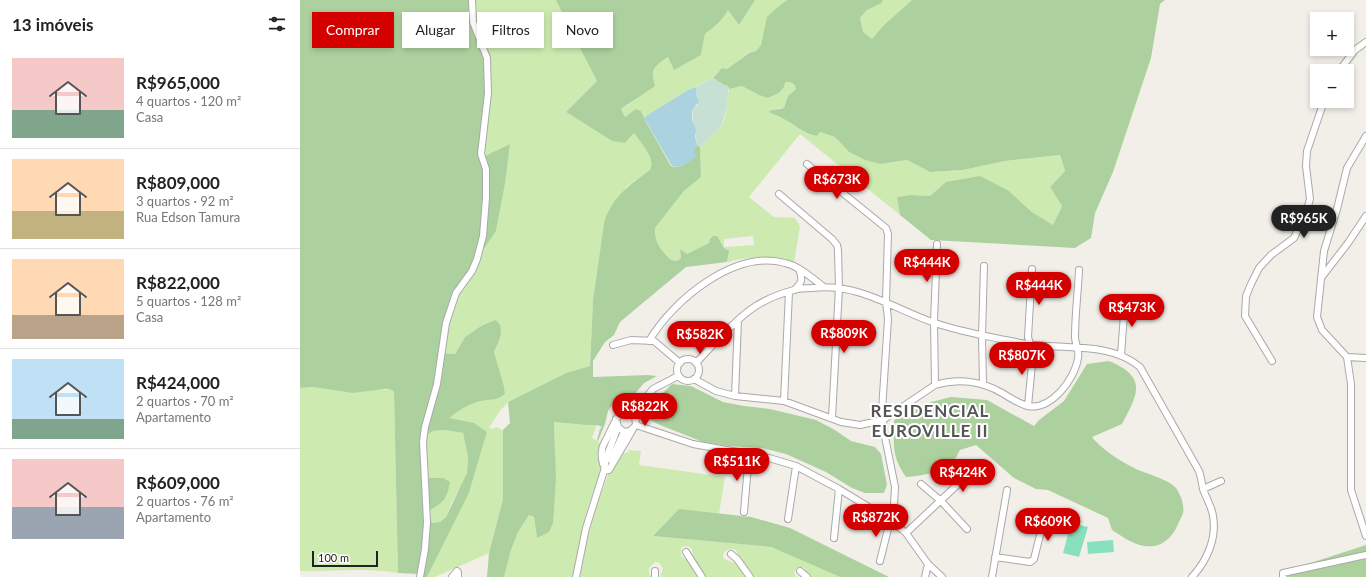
<!DOCTYPE html>
<html lang="pt">
<head>
<meta charset="utf-8">
<style>
  body { margin:0; font-family:Lato,sans-serif; background:#f6f6f6; color:#222; height:100vh; display:flex; flex-direction:column; font-size:15px; white-space:nowrap }
  * { box-sizing:border-box; margin:0 }
  p { font-size:13px; color:#767676 }
  .icon { flex:none; width:22px; height:22px; fill:none; stroke:currentColor; stroke-width:2; stroke-linecap:round; stroke-linejoin:round }
  .map { position:relative; flex:1; overflow:hidden }
  .sheet { display:flex; flex-direction:column; background:#fff; width:300px }
  .sheet>* { flex:none }
  .guide { position:absolute; left:12px; top:12px; width:380px; height:36px; display:flex; gap:8px }
  .buttons { position:absolute; left:1010px; top:12px; display:grid; gap:8px }
  .buttons a { display:grid; place-items:center; width:44px; height:44px; border-radius:0px; background:#fff; box-shadow:0 2px 6px #0003; font-size:20px }
  .scale { position:absolute; left:12px; bottom:10px; width:66px; box-sizing:border-box; padding-left:4px; border:2px solid #222; border-top:0; font-size:11px; line-height:14px; white-space:nowrap; color:#222; -webkit-text-stroke:3px #fff; paint-order:stroke }
  .price { position:absolute; translate:-50% -34px; padding:0 9px; border-radius:14px; background:#d40000; color:#fff; font-size:13px; line-height:26px; filter:drop-shadow(0 1px 2px #0008) }
  .price::after { content:''; position:absolute; left:50%; top:24px; width:12px; height:9px; margin-left:-6px; background:inherit; clip-path:polygon(0 0,100% 0,50% 100%) }
  .price.on { background:#222; color:#fff }
  ul { padding:0; list-style:none }
  li { display:flex; align-items:center; gap:12px; height:100px; padding:0 12px }
  li+li { border-top:1px solid #e0e0e0 }
  li span { display:grid; place-items:center; flex:none; width:112px; height:80px; border-radius:0px; color:#555 }
  li>.icon { margin-inline-start:auto }
  span .icon { width:48px; height:48px; fill:#fffc; stroke-width:1 }
  li b { font-size:17px }
  h2 { display:flex; justify-content:space-between; align-items:center; height:48px; padding:0 12px; font-size:17px }
  .tag { padding:0 14px; border-radius:0px; background:#fff; box-shadow:0 2px 6px #0003; font-size:14px; line-height:36px }
  .tag.on { background:#d40000; color:#fff }
  main { display:flex; flex:1; min-height:0 }
  .map>svg:first-child { display:block }
  .grass { fill:#cdebb0; fill-rule:evenodd }
  .forest { fill:#add19e; fill-rule:evenodd }
  .wetland { fill:#c6e0d4 }
  .pitch { fill:#88e0be }
  .water { fill:#aad3df }
  .lines { fill:none; stroke-linecap:round; stroke-linejoin:round }
  .minor-casing { stroke:#a9a9a9; stroke-width:8 }
  .minor { stroke:#fff; stroke-width:6 }
  .labels { text-anchor:middle; dominant-baseline:central; stroke-width:4; stroke-linejoin:round; paint-order:stroke }
  .district-label { font-size:17px; font-weight:bold; letter-spacing:1px; fill:#555; stroke:#fff }
</style>
</head>
<body>
<main>
<section class="sheet">
<h2>13 imóveis<svg class="icon" aria-label="filters" viewBox="0 0 24 24"><path d="M4 7h16M4 17h16"/><circle cx="9" cy="7" r="2"/><circle cx="15" cy="17" r="2"/></svg></h2>
<ul>
<li><span style="background:linear-gradient(#f6c9c9 65%,#7fa58c 0)"><svg class="icon" aria-label="home" viewBox="0 0 24 24"><path d="M3 11l9-7 9 7M6 9v11h12V9"/></svg></span><div><b>R$965,000</b><p>4 quartos · 120 m²</p><p>Casa</p></div></li>
<li><span style="background:linear-gradient(#ffd9b3 65%,#c2b280 0)"><svg class="icon" aria-label="home" viewBox="0 0 24 24"><path d="M3 11l9-7 9 7M6 9v11h12V9"/></svg></span><div><b>R$809,000</b><p>3 quartos · 92 m²</p><p>Rua Edson Tamura</p></div></li>
<li><span style="background:linear-gradient(#ffd9b3 70%,#b9a48a 0)"><svg class="icon" aria-label="home" viewBox="0 0 24 24"><path d="M3 11l9-7 9 7M6 9v11h12V9"/></svg></span><div><b>R$822,000</b><p>5 quartos · 128 m²</p><p>Casa</p></div></li>
<li><span style="background:linear-gradient(#bfe0f5 75%,#7fa58c 0)"><svg class="icon" aria-label="home" viewBox="0 0 24 24"><path d="M3 11l9-7 9 7M6 9v11h12V9"/></svg></span><div><b>R$424,000</b><p>2 quartos · 70 m²</p><p>Apartamento</p></div></li>
<li><span style="background:linear-gradient(#f6c9c9 60%,#9aa5b1 0)"><svg class="icon" aria-label="home" viewBox="0 0 24 24"><path d="M3 11l9-7 9 7M6 9v11h12V9"/></svg></span><div><b>R$609,000</b><p>2 quartos · 76 m²</p><p>Apartamento</p></div></li>
</ul>
</section>
<div class="map">
<svg width="1066" height="577" viewBox="0 0 1066 577">
  <rect width="100%" height="100%" fill="#f2efe9"/>
  <path class="grass" d="M172,0h84l14,29 27,52 -31,31 46,29 17,-2 5,-6c7,9 22,25 16,37l-23,16 -23,37 -11,77 -3,66 -24,7 -58,29 -9,10 -10,16 3,1 4,-2 7,3v69l-14,54 -54,24h-8l42,-84 18,-61 -39,-14c10,-7 22,-14 33,-17 10,-2 16,-1 24,-7l-1,-8 -10,-34 6,-14 -5,-18 -14,6 -16,11 -10,17 -14,-1 13,-60 42,-62 9,-47 5,-40 -31,16 8,-69 -17,-72z
    M455,0h32l-8,6 -16,30 -2,9 -5,6 -8,2 -21,16 -4,-1 -8,7 -2,3 -25,12 -42,26 -2,2 -3,-7 -5,-1 -11,7 -4,-8 9,-5 22,-27 4,-12 12,-8 6,12 27,-14 4,-21c9,-7 18,-14 23,-24h19z
    M583,0h29l-27,24 -13,16 -9,-8 -3,-14 7,-8 15,-7z
    M485,82h4l5,2 2,5 -8,7 -4,12h-5l-9,5c4,1 8,3 12,5 12,6 21,17 35,18l3,-4 15,5 14,15 16,8 15,4 27,-4 23,12 33,-2 42,-9 55,-6 5,16 -15,16 12,19 -9,19 -21,-13 -23,-21 -63,-9 -16,14 -19,-1 -14,2 3,18 -100,-81 -51,63 25,20 21,1 5,8 -6,37c-25,-7 -42,-7 -67,-1v-3l2,-4 -12,-18 -4,-1 -3,3 -1,4 -22,11 -7,-4 1,8 -4,3 -6,-1c-9,-9 -17,-17 -16,-32l29,-37 17,-14 -1,-30c6,-6 14,-12 19,-18 8,-10 8,-27 10,-40l13,-3 17,9 11,3 6,-4zM453,236l1,9 -30,2v-8z
    M13,387l39,6 15,-3h25l2,2 4,181c-33,-6 -65,-1 -98,-2v-183z
    M254,422l32,3 11,-1 -5,14 6,3v1l2,1 1,-2 1,1 -2,10v19l-14,42 -14,64h-68l7,-27 7,-18 11,-17 5,2 3,21 18,-73v-16z
    M145,430l18,3 5,24 -1,16 -3,8 -12,21 -6,15 -6,5 -8,1c-6,-14 5,-31 11,-45h-15l-2,-21 2,-23 5,-3z
    M328,450l13,1 -2,14 86,12 -6,37 -40,-4 -26,26 118,11 69,30h-30l-6,-9 -5,-1 -3,2 -2,3 1,3 3,2h-46l-12,-17 -4,-10 -5,-1 -6,2 -2,5 1,3c15,5 15,5 23,18h-43l-11,-18 -1,-10c-3,-3 -7,-4 -11,-1v8l7,5 12,16h-40l3,-9 -4,-5 -4,-1 -6,6v5l2,4h-71l6,-32 8,-31 15,-42 12,-18 8,-2z"/>
  <path class="forest" d="M0,0h172l-2,19 15,36 2,36 -8,68 31,-15 -5,40 -9,47 -42,62 -13,60 14,1 10,-17 16,-11 14,-6c12,7 3,23 -1,32l10,34 1,8c-8,7 -15,5 -24,7 -12,3 -23,10 -32,17l25,5 13,9 -18,61 -42,84h-9l1,-3 -21,-1 -4,-181 -2,-2 -6,-1 -34,4 -39,-6 -13,1zM145,430l18,3 5,24 -1,16 -21,44 -6,5 -8,1 -2,-5v-8c14,-8 17,-11 20,-28l-7,-4h-15l-2,-21 2,-23 5,-3z
    M256,0h199l-16,25 -11,-15c-5,10 -14,17 -23,24l-4,21 -27,15 -6,-13c-14,9 -18,13 -13,29l-34,23 4,8 11,-8 5,2 5,11 25,44 3,1 8,-1 15,-21 3,2 1,30 -17,14 -29,37c-1,15 7,23 16,32l6,1 4,-3 -1,-9 7,5 22,-11 1,-4 3,-3h4l7,12 5,3c0,4 -2,7 -2,11l-41,5 -66,55 -6,13 -9,7 -12,19v16l55,-2 9,1 -13,7 -16,19 -4,-1 -10,2 -6,8 -3,13 -7,17 -1,-1 3,-11 2,-2 -5,-2h-11l-32,-3 2,57 -3,44 -4,9 -12,6 -3,-21 -5,-2 -11,17 -7,18 -7,27h-17l2,-24 14,-54v-69l7,-7 -2,-21 58,-29 24,-7 3,-66 11,-77c8,-26 25,-38 46,-53 6,-12 -9,-27 -16,-37l-9,10 -13,-2 -46,-29 31,-31 -27,-52z
    M487,0h96l-1,3 -15,7 -7,8 3,14 9,7 13,-15 27,-24h253l-5,4 -9,54 -38,114 -18,41 -4,25 -16,10 -144,-8 -31,-25 -3,-18 14,-2 19,1 16,-14 34,-6 29,15 23,21 21,13 9,-19 -12,-19 15,-16 -5,-16 -55,6 -42,9 -33,2 -23,-12 -27,4 -15,-4 -16,-8 -14,-15 -15,-5 -3,4c-14,-2 -23,-12 -35,-18 -4,-2 -8,-4 -12,-5l-1,-2 15,-3 4,-12 8,-7 -2,-5 -5,-2h-4c0,8 -9,13 -17,16l-9,-3 -17,-9 -13,3 -1,-3 -4,-1 -11,-7 9,-10 5,1 22,-16 7,-2 5,-6 6,-28 12,-11z
    M809,361c39,16 29,33 13,63l-30,13c9,12 30,25 44,32 9,4 33,11 39,18 5,5 10,19 8,26 -1,3 -3,7 -5,11 -4,10 -12,20 -24,22 -16,2 -28,-7 -42,-16l-4,-12 -60,-28 -12,-1 -22,-11 -38,-33 -16,5c-2,4 -5,10 -9,13 -10,10 -31,13 -45,14 -15,-21 -12,-32 -12,-57l37,-18 20,-5 36,3 47,26 5,-6 25,-19 23,-37z
    M372,384l19,2 32,16 21,4 26,3 46,11 19,10 16,11 24,6 6,7 6,31 -3,8h-19l-13,-5 -26,-16 -40,-18 -24,-6 -33,-2 -26,-4 -43,-17 -20,-10z
    M379,509l72,8 39,11 99,49h-49l-69,-30 -118,-11z
    M1066,545v32h-79l-1,-6z"/>
  <path class="wetland" d="M413,78l11,7 4,1c2,10 -3,34 -9,43 -5,6 -13,12 -19,18l-3,-2c-1,-12 -6,-24 -4,-36l5,-4v-8l-2,-4 1,-4 -2,-2z"/>
  <path class="pitch" d="M771,523l17,4 -9,30 -16,-4z
    M813,540l1,12 -26,2 -1,-12z"/>
  <path class="water" d="M395,87l2,2 -1,4 3,9 -6,7 -1,3v8l4,10 -1,6 2,9 -3,5 2,7c-7,5 -16,12 -24,9l-28,-48 2,-2 42,-26z"/>
  <g class="lines">
    <defs>
      <path id="minor" d="M1039,71l16,-21 11,-8
        M1066,136l-19,32 -10,41 -13,42 -7,66 5,13 25,27 4,27v106l15,46
        M507,164l79,64 2,6 -2,67 2,18 -6,91 2,22 11,55 -1,18 -14,56
        M479,194l53,45 5,6 1,5 1,38 -7,130
        M1021,278l27,-35 18,-27
        M494,290c8,-7 9,-11 5,-21
        M349,341c24,-41 86,-92 136,-78 14,3 27,15 39,24
        M313,345l18,-5 23,1 26,22
        M821,355l4,-55
        M1047,357l19,1
        M377 370a11 11 0 1 1 22 0a11 11 0 1 1-22 0Z
        M972,361l-27,-45 1,-20 5,-12 8,-16 12,-13 23,-17 13,-28 3,-11 -4,-33 1,-15 17,-50
        M396,363c17,-18 34,-38 54,-53 12,-9 29,-16 44,-20 5,-2 12,-2 18,-2 47,-5 78,19 120,34 22,8 45,12 68,17 12,2 24,5 36,6 34,4 76,-2 104,22l59,104c2,6 3,13 4,18 3,9 9,18 10,27 4,22 -6,45 -21,61
        M394,379l22,12 19,5 49,5 57,21 19,3 23,-5 52,-35c23,-7 47,-4 67,8 8,5 16,10 25,13 24,5 48,-27 51,-48 2,-7 -3,-14 -3,-21 0,-22 3,-45 4,-67
        M683,384l-1,-48 2,-70
        M635,385l-1,-63 3,-78
        M435,396l3,-76
        M484,401l5,-109
        M728,406l5,-52 -5,-17 4,-68
        M333,413l20,-24 25,-13
        M336,425l57,19 56,10 20,4 27,8 43,23 51,31 16,13 22,31 14,13
        M311,460l13,-28
        M303,464c-1,-4 -2,-9 -1,-13 0,-6 4,-10 6,-15 5,-10 13,-35 27,-20l1,9 -6,6 -6,1 -6,-5 -2,-8
        M304,471l5,-1 24,-41
        M621,484l20,17 26,28
        M903,489l18,-8
        M444,512l5,-58
        M488,519l8,-53
        M606,533l66,-62
        M534,538l5,-49
        M386,552l16,25
        M431,554l6,5 13,18
        M695,557l35,5 4,-3 10,-40
        M500,571l7,6
        M120,577l5,-28 2,-27 -4,-80 2,-15 12,-43 9,-61 10,-30 16,-22 5,-12 6,-23 3,-38v-29l-5,-15 7,-61 -1,-35 -14,-36 -1,-22
        M152,577l5,-6 1,1v5
        M276,577l10,-49 18,-57 2,-13 12,-31
        M355,577v-6
        M625,577l3,-13
        M692,577l15,-87
        M983,577v-4l83,-18"/>
    </defs>
    <use href="#minor" class="minor-casing"/>
    <use href="#minor" class="minor"/>
  </g>
  <g class="labels">
    <g class="district-label">
      <text x="630" y="410">RESIDENCIAL<tspan x="630" dy="20">EUROVILLE II</tspan></text>
    </g>
  </g>
</svg>
<div class="buttons">
<a>+</a>
<a>−</a>
</div>
<div class="scale">100 m</div>
<b class="price" style="left:537px;top:200px">R$673K</b>
<b class="price on" style="left:1004px;top:239px">R$965K</b>
<b class="price" style="left:627px;top:283px">R$444K</b>
<b class="price" style="left:739px;top:306px">R$444K</b>
<b class="price" style="left:832px;top:328px">R$473K</b>
<b class="price" style="left:544px;top:354px">R$809K</b>
<b class="price" style="left:400px;top:355px">R$582K</b>
<b class="price" style="left:722px;top:376px">R$807K</b>
<b class="price" style="left:345px;top:427px">R$822K</b>
<b class="price" style="left:437px;top:482px">R$511K</b>
<b class="price" style="left:663px;top:493px">R$424K</b>
<b class="price" style="left:576px;top:538px">R$872K</b>
<b class="price" style="left:748px;top:542px">R$609K</b>
<div class="guide">
<a class="tag on">Comprar</a>
<a class="tag">Alugar</a>
<a class="tag">Filtros</a>
<a class="tag">Novo</a>
</div>
</div>
</main>
</body>
</html>
